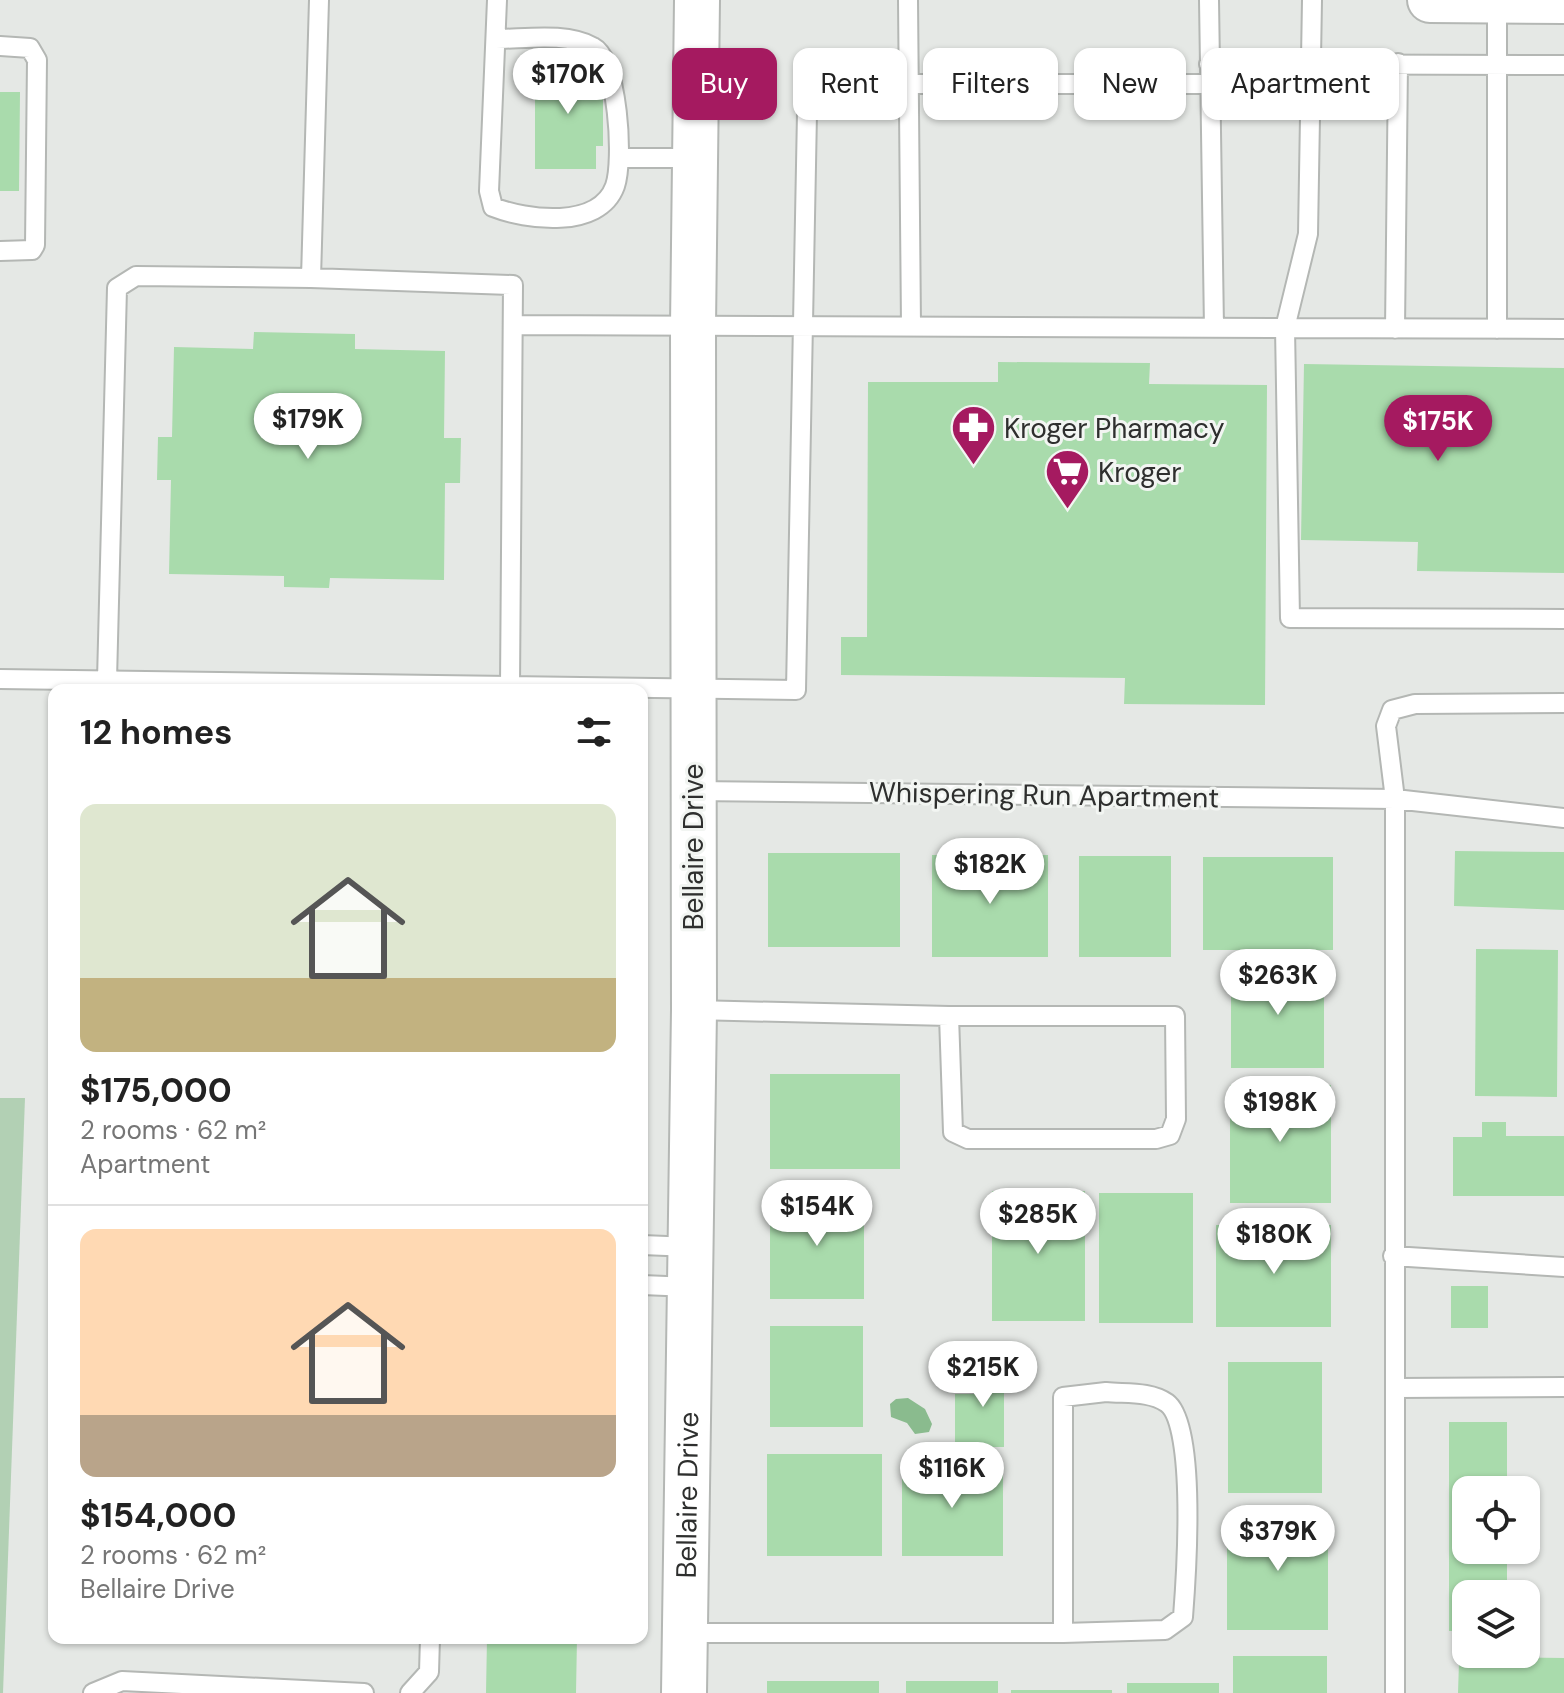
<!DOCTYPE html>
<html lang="en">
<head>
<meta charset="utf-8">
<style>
  body { margin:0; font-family:"DM Sans",sans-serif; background:#f2f2f2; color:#222; height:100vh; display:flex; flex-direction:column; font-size:30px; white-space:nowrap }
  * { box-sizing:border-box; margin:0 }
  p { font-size:26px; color:#767676 }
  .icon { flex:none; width:44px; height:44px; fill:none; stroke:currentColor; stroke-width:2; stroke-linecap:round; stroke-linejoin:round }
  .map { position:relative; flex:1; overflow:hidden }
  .details { position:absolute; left:48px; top:684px; width:600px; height:960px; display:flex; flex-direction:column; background:#fff; border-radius:16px; box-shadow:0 2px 6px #0004 }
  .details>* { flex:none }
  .guide { position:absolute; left:672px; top:48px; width:760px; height:72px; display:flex; gap:16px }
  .controls { position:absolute; left:1452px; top:1476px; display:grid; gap:16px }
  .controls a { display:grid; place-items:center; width:88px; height:88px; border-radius:16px; background:#fff; box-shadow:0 2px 6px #0004; font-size:40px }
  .price { position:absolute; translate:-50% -68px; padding:0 18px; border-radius:28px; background:#fff; color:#222; font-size:26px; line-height:52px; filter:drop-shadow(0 2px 4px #0008) }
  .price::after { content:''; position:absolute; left:50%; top:48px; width:24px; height:18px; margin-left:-12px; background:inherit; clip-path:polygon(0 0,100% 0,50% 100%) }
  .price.current { background:#a51a60; color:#fff }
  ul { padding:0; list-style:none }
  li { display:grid; align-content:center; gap:16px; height:424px; padding:0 32px }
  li+li { border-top:2px solid #e0e0e0 }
  li span { display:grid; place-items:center; height:248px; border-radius:16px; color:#555 }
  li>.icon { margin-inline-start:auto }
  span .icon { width:144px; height:144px; fill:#fffc; stroke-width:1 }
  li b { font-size:34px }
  h2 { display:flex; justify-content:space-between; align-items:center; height:96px; padding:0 32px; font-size:34px }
  .chip { padding:0 28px; border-radius:16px; background:#fff; box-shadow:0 2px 6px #0004; font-size:28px; line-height:72px }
  .chip.current { background:#a51a60; color:#fff }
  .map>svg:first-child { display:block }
  .green { fill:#b2d0b4 }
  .water { fill:#8abb8e }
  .building { fill:#a9dbac }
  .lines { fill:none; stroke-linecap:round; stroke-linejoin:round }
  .service-casing { stroke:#b4b7b4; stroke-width:22 }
  .tertiary-casing { stroke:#b4b7b4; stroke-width:48 }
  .secondary-casing { stroke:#b4b7b4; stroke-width:48 }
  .service { stroke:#fff; stroke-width:18 }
  .tertiary { stroke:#fff; stroke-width:44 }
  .secondary { stroke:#fff; stroke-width:44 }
  .labels { text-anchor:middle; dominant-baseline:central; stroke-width:6; stroke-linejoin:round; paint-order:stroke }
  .poi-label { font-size:28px; fill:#2e2f2e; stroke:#f2f5f2; text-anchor:start }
  .street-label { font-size:28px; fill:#2e2f2e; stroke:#f2f5f2 }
</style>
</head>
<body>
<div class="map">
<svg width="1564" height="1693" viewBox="0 0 1564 1693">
  <rect width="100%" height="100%" fill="#e5e8e5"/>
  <path class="green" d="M0,1098h25l-22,595h-3z"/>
  <path class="water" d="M908,1398l17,11 7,15 -3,8 -14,2 -8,-11 -16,-6 -1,-13 6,-5z"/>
  <path class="building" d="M535,64h68v82h-7v23h-61z
    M0,92h20l-1,99h-19z
    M254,332l101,2v15l90,2 -1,87h17l-1,45h-15l-1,97 -114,-2 -1,10 -45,-1v-11l-115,-2 2,-94h-14l1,-43h14l2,-90 79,2z
    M998,362l152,1 -1,21 118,1 -2,320 -141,-1 1,-26 -284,-3v-38h26l1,-255h130z
    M1304,364l260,4v205l-147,-2 1,-29 -117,-2z
    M1455,851l109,1v58l-110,-4z
    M768,853h132v94h-132z
    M932,855h116v102h-116z
    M1079,856h92v101h-92z
    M1203,857h130v93h-130z
    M1476,949l82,1 -1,147 -82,-1z
    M1231,966h93v102h-93z
    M770,1074h130v95h-130z
    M1230,1085h101v118h-101z
    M1482,1122h24v14h58v60h-111v-59h29z
    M992,1191h93v130h-93z
    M1099,1193h94v130h-94z
    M51,1194h3v31h-3z
    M770,1198h94v101h-94z
    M1216,1225h115v102h-115z
    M1451,1286h37v42h-37z
    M770,1326h93v101h-93z
    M982,1355h22v92h-49v-53h27z
    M1228,1362h94v131h-94z
    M1449,1422h58v68h-41v60h41v44h-41v37h-17z
    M767,1454h115v102h-115z
    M902,1463h101v93h-101z
    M1227,1516h101v114h-101z
    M487,1638h90l-1,55h-90z
    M1233,1656h94v37h-94z
    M1490,1657l74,1v35h-106l1,-31h31z
    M767,1681h112v12h-112z
    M906,1681h92v12h-92z
    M1127,1683h92v10h-92z
    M1011,1690h101v3h-101z"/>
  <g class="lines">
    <defs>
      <path id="service" d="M319,0l-8,278 202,7 -3,400
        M908,0l3,326
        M1209,0l5,328
        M1497,1v328
        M496,39c29,0 70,-7 97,8 25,13 31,113 22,139 -16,44 -89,34 -122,21l-4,-16 8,-191
        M0,46l30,2 7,12 -2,185 -3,5 -32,1
        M1209,64l355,1
        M620,158h76
        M513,325l772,3 23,-94 4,-234
        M1395,329l3,-266
        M1564,329l-279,-1 5,290 274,1
        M0,679l796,11 11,-577 7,-21 13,-8h383
        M107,680l10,-392 19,-12 175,2
        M1564,703l-149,1 -23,6 -6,16 9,73 169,19
        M693,791l702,8v894
        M694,1010l255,6
        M949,1016h226l1,103 -6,16 -14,4h-188l-15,-7z
        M642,1245l49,2
        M1393,1256l171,11
        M642,1285l48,2
        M1397,1388l167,-1
        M1106,1392c20,2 44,-1 61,11 30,22 19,176 16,214l-18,13 -102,3v-236z
        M686,1633h377
        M93,1693l29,-12 242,12
        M410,1693l19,-21 1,-34"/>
      <g id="tertiary">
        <path id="s1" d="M684,1693l10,-683 -1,-684 4,-326"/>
      </g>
      <path id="secondary" d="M1430,0l134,1"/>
    </defs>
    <use href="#service" class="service-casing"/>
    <use href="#tertiary" class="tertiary-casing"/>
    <use href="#secondary" class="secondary-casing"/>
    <use href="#service" class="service"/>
    <use href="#tertiary" class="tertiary"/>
    <use href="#secondary" class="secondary"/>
  </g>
  <defs>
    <symbol id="pharmacy-pin" viewBox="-11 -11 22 30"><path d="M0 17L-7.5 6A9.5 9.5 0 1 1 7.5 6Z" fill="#a51a60" stroke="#f2f5f2"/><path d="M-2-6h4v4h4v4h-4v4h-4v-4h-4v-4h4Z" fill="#fff"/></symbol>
    <symbol id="supermarket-pin" viewBox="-11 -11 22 30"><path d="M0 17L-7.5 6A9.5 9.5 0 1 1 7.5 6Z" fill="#a51a60" stroke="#f2f5f2"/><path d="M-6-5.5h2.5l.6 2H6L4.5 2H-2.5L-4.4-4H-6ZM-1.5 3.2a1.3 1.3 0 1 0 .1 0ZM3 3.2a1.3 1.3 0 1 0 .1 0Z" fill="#fff"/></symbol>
  </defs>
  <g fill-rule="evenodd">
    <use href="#pharmacy-pin" x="948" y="402" width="51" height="69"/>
    <use href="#supermarket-pin" x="1042" y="446" width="51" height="69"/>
  </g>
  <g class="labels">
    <g class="poi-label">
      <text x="1004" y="428">Kroger Pharmacy</text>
      <text x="1098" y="472">Kroger</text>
    </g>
    <g class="street-label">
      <text transform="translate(1044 795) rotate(1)">Whispering Run Apartment</text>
      <text transform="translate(693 847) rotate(-90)">Bellaire Drive</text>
      <text stroke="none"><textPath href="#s1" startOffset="198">Bellaire Drive</textPath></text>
    </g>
  </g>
</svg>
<div class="controls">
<a><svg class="icon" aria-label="locate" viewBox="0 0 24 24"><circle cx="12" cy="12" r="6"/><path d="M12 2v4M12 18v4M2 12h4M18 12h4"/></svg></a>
<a><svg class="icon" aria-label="layers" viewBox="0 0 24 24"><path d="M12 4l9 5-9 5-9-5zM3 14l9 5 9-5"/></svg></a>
</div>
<b class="price" style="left:568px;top:116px">$170K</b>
<b class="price" style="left:308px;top:461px">$179K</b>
<b class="price current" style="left:1438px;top:463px">$175K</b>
<b class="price" style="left:990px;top:906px">$182K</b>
<b class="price" style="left:1278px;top:1017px">$263K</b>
<b class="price" style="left:1280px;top:1144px">$198K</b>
<b class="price" style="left:817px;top:1248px">$154K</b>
<b class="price" style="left:1038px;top:1256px">$285K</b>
<b class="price" style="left:1274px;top:1276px">$180K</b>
<b class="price" style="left:983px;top:1409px">$215K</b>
<b class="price" style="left:952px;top:1510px">$116K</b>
<b class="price" style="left:1278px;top:1573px">$379K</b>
<div class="guide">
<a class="chip current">Buy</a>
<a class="chip">Rent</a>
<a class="chip">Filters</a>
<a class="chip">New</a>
<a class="chip">Apartment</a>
</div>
<section class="details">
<h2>12 homes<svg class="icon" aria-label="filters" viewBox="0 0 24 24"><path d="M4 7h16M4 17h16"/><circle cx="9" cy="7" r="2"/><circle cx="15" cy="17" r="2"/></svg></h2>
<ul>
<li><span style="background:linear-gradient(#dfe7d0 70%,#c2b280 0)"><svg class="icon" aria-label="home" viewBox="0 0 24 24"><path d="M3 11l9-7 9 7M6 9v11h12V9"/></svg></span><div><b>$175,000</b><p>2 rooms · 62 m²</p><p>Apartment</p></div></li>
<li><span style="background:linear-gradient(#ffd9b3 75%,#b9a48a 0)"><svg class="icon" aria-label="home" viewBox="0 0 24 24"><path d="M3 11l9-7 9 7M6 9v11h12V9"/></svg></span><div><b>$154,000</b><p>2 rooms · 62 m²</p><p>Bellaire Drive</p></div></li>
</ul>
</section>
</div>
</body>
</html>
